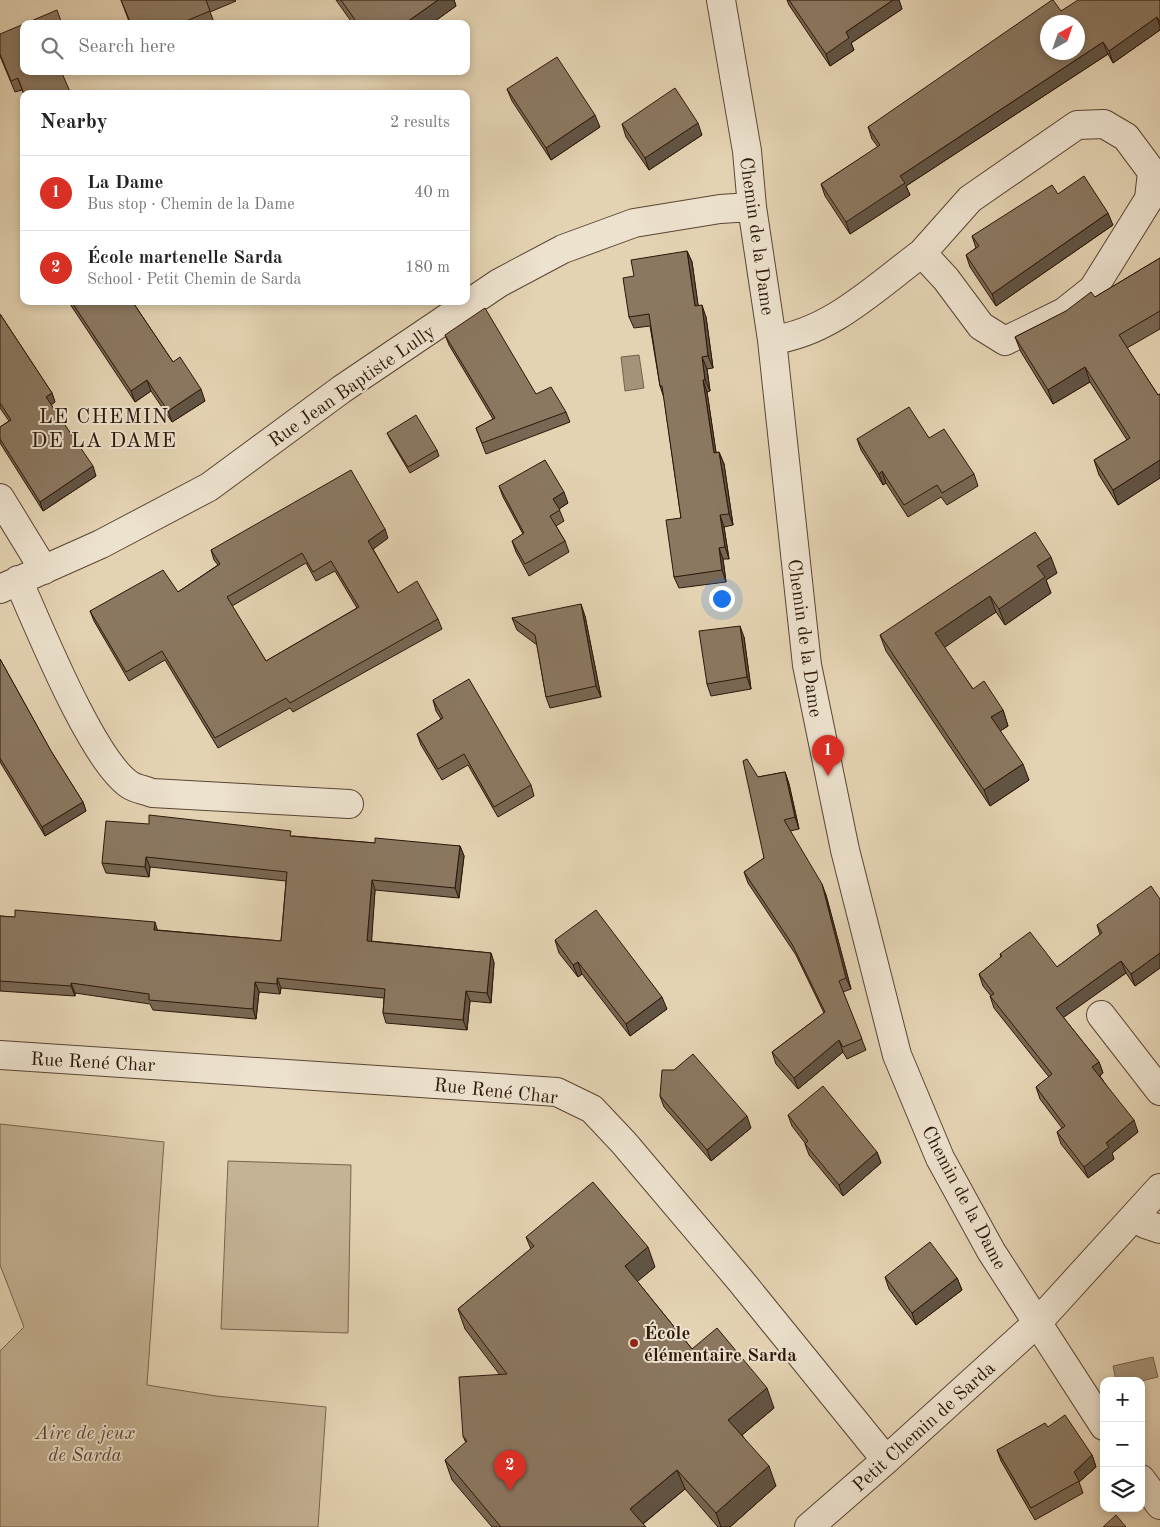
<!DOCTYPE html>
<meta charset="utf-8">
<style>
:root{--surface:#fff;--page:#f6f6f6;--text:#222;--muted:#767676;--line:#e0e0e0;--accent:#d93025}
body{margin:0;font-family:"Old Standard TT",serif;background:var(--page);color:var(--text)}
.controls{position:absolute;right:15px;bottom:15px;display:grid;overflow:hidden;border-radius:10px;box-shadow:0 2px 8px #0003}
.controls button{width:45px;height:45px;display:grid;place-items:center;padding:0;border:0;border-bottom:1px solid var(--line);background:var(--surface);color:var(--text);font:25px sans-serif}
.compass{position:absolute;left:1040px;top:15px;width:45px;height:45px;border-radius:50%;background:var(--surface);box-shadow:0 2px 8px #0003;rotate:40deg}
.you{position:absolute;left:721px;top:598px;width:18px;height:18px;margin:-12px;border:4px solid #fff;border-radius:50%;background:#1a73e8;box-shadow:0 0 0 8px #1a73e833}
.badge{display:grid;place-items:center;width:32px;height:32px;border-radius:50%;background:var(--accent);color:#fff;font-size:16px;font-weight:700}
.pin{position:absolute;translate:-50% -41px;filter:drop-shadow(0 1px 2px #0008)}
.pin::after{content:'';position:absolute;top:26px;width:18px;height:15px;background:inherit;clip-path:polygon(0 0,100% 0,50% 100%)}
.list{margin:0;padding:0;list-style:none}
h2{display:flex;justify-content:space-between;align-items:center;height:65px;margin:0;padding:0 20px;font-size:21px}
h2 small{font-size:16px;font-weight:400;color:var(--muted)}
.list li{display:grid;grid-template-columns:32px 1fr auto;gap:15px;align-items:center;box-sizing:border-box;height:75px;padding:0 20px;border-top:1px solid var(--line)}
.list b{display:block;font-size:19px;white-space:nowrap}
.list p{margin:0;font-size:16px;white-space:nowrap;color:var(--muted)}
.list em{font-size:16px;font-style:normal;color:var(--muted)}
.icon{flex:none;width:28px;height:28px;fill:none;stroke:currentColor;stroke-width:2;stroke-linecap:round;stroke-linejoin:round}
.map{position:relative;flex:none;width:1160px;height:1527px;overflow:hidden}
.search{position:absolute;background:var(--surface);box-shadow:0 2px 8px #0003;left:20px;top:20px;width:450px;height:55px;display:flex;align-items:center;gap:12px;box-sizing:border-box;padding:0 18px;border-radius:10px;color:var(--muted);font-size:19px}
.panel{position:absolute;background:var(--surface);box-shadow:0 2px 8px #0003;left:20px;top:90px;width:450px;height:215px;border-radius:10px}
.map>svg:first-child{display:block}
.green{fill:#c5b396;stroke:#78644f}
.water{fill:#a59379;stroke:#74614c}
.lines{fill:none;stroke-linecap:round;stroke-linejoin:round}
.minor-casing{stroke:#594533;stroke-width:30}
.minor{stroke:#ede2ce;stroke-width:28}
.wall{fill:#786753;stroke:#2b1608;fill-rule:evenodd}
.shaded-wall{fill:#615444;stroke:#2b1608}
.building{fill:#8b7861;stroke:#2b1608;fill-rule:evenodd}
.poi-dot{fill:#8f2418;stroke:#ede2ce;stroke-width:2}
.labels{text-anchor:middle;stroke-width:4;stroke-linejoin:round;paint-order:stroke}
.street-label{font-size:19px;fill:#2b1608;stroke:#ede2ce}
.poi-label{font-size:19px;font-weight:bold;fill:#2b1608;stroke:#ede2ce;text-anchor:start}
.park-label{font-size:19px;font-style:italic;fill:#594533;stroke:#ede2ce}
.quarter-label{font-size:21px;letter-spacing:1px;fill:#2b1608;stroke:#ede2ce}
</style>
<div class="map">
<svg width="1160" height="1527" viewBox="0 0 1160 1527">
<rect width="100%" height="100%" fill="#e4d3b3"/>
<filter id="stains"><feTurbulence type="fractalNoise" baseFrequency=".004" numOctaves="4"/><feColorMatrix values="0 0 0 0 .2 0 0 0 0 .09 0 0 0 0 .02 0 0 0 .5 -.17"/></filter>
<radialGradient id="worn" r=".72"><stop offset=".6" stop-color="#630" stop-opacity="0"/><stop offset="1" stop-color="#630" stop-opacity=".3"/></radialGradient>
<!-- green -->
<path class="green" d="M0 1124 164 1142 147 1385 216 1396 326 1407 318 1527H0V1351L24 1327 0 1265Z
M228 1161 351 1165 348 1333 221 1329Z"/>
<!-- water -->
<path class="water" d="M639 355 644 388 625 391 621 357Z
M1153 1357 1158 1377 1141 1381H1116L1113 1366Z"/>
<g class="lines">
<defs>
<path id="minor" d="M721 0 747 151 752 207 772 340 807 665 845 850 897 1055 940 1158 991 1251 1104 1426
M772 340C830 333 876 287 922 253L946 279 981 326 1005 341 1064 312 1093 289 1149 199 1152 172 1126 137 1104 124 1077 125 970 199 922 253
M0 498 44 570
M18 580C39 627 92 760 130 785 136 789 145 790 152 793L349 804
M0 589 101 544 209 487 342 389 499 283 563 249 634 223 720 209 752 207
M1101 1015 1160 1091
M0 1055 557 1092 592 1109 624 1143 740 1280 886 1460
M1138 1213 1145 1224 1160 1229
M1141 1479 1160 1505
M809 1527 886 1460 1037 1323 1160 1188"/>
</defs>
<!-- minor casing -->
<use href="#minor" class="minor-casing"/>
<!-- minor -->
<use href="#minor" class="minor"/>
</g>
<!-- wall -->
<path class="wall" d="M121 0H235L236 1 210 12 214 22 210 24H130Z
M336 0H454L456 6 431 24H353Z
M787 0H899L902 9 851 43 854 50 830 66 789 5Z
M1160 0V30L1113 63 1108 54 906 186 910 195 850 234 825 196 821 184 878 147 872 139 868 127 1061 11Z
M0 34 24 94 22 90 15 92 0 56Z
M507 89 600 127 551 160 512 101Z
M622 124 702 135 649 170 626 137Z
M1058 194 1113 225 996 306 970 267 966 255 976 248 972 236Z
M687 251 692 262 698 306 706 317 713 368 707 369 710 391 707 392 716 453 719 452 724 464 733 525 724 527 729 559H723L726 582 679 588 674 577 681 518 664 398 660 386 650 326 634 328 629 317 634 276Z
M1160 258V329L1127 348 1158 395 1160 394V478L1118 505 1099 475 1094 460 1127 440 1090 382 1053 404 1021 352 1015 337 1095 297Z
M68 301H132L173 362 205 401 172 422 151 391 135 402Z
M0 314 52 393 55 402 51 405 96 476 43 511 0 443V427L9 421 0 408Z
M445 335 536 394 566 412 570 422 486 454 476 428 493 419 449 345Z
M387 433 437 450 439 456 410 473 390 439Z
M929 438 974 474 978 486 947 505 941 497 908 517 886 483 883 485 861 450 857 439Z
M499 486 568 503 559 509 564 521 556 526 565 541 569 552 529 576 516 552 512 541 523 534 503 497Z
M388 538 373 549 398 593 438 619 442 629 293 712 290 708 218 748 165 660 129 681 94 621 90 611 178 592 218 565 214 560 211 550ZM306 563 316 581 335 571 357 608 266 661 232 606Z
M1057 573 1046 580 1051 593 1005 625 996 612 944 647 973 689 1003 710 1008 726 1000 731 1029 780 990 806 886 651 880 635Z
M585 616 601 697 550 708 546 697 537 645 517 630 512 618Z
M744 637 751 689 711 696 707 684Z
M0 659 51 751 83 802 86 811 45 836 0 762Z
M433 700 531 785 534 796 498 817 468 765 442 780 421 745 417 734 441 719 436 711Z
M785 772 789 784 799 829 790 831 826 895 851 989 843 992 866 1050 847 1059 843 1052 798 1089 776 1064 772 1052 824 1013 796 955 748 883 744 872 764 858 758 777Z
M293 836 375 843 460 846 464 856 459 898 375 890 371 941 491 953 494 963 491 1003 470 1001 467 1030 386 1023 383 1013 384 998 281 988 280 994 259 992 256 1019 153 1010 150 1004 75 993V996L0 991V916L281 941 286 881 150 867 149 877 106 873 102 863Z
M1160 899V968L1135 986 1126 973 1063 1017 1099 1062 1103 1073 1100 1076 1138 1132 1112 1153 1114 1159 1088 1178 1061 1144 1057 1132 1062 1128 1040 1099 1036 1087 1049 1077 994 1008 990 996H991L983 986 979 974 1001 957 1000 954 1057 967 1100 935 1097 925Z
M555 940 667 1009 630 1036 582 974 578 977 559 953Z
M674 1070 751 1128 711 1161 664 1107 660 1096Z
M788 1115 877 1152 881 1163 843 1196 809 1155 805 1144V1143L792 1126Z
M526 1237 655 1267 637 1281 692 1349 774 1408 742 1435 776 1486 730 1527H718L685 1489 643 1524 646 1527H492L452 1480 445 1460 466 1443 463 1436 500 1375 465 1329 458 1309 531 1249Z
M885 1277 957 1278 962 1290 916 1325 889 1289Z
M1048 1427 1092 1455 1096 1467 1079 1482 1083 1493 1035 1520 1001 1461 997 1450Z"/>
<!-- shaded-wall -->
<path class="shaded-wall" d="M438 0H454L456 6 431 24H404Z
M893 0H899L902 9 851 43 854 50 830 66 826 54 846 32Z
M1157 17 1160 27V30L1113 63 1109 51Z
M1103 42 1108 54 906 186 910 195 850 234 846 222 900 176Z
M595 115 600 127 551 160 546 148Z
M698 123 702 135 649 170 645 158Z
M1108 213 1113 225 996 306 992 294Z
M687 251 692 262 700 318 695 306Z
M702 305 706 317 713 368 708 356Z
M702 357 707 369 710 391 705 380Z
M1085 367 1090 382 1053 404 1048 390Z
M147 380 151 391 135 402 131 391Z
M703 380 707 392 718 465 714 453Z
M201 389 205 401 172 422 168 411Z
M52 393 55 402 49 406 46 397Z
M719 452 724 464 733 525 729 514Z
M1160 460V478L1118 505 1113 490Z
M93 466 96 476 43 511 40 502Z
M882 471 886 483 883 485 879 474Z
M564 492 568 503 557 510 553 499Z
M720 515 724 527 729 559 725 547Z
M385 529 388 538 372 550 368 541Z
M719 548 723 559 726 582 722 570Z
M1051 557 1057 573 1046 580 1051 593 1005 625 999 609 1037 566Z
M990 596 996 612 941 650 935 633Z
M581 604 585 616 601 697 596 686Z
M740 626 744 637 751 689 747 677Z
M1003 710 1008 726 997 733 991 717Z
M1023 764 1029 780 990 806 984 790Z
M785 772 789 784 799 829 795 817Z
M83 802 86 811 45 836 42 827Z
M460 846 464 856 459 898 455 888Z
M146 857 150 867 149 877 145 867Z
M372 880 375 890 371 951 367 941Z
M822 884 826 895 851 989 846 978Z
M155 922 158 932 154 930Z
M491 953 494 963 491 1003 487 993Z
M1160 953V968L1135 986 1131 974Z
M1121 961 1126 973 1060 1020 1056 1008Z
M578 962 582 974 578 977 573 965Z
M277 978 281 988 280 994 277 984Z
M255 982 259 992 256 1019 253 1009Z
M71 983 75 993V996L71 986Z
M466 991 470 1001 467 1030 463 1020Z
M662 997 667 1009 630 1036 626 1024Z
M839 1040 843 1052 798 1089 794 1078Z
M1099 1062 1103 1073 1097 1078 1092 1067Z
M747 1116 751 1128 711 1161 707 1150Z
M1134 1120 1138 1132 1112 1153 1114 1159 1088 1178 1084 1167 1106 1143Z
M877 1152 881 1163 843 1196 839 1185Z
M648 1247 655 1267 632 1286 625 1266Z
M957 1278 962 1290 916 1325 912 1313Z
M767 1388 774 1408 736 1440 728 1420Z
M1092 1455 1096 1467 1079 1482 1074 1472Z
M769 1466 776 1486 730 1527H721L716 1513Z
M677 1470 685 1489 639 1527 630 1509Z"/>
<!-- building -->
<path class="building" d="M121 0H206L210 11 179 24H131Z
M341 0H438L404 24H358Z
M789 0H893L846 32 849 38 826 54Z
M1052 0H1053L1061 11 1078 0H1160V22L1157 17 1109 51 1103 42 900 176 905 183 846 222 821 184 880 145 868 127ZM1048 22H1078V52H1048Z
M57 10 62 24H24Z
M24 24V71H61L71 94H24L18 78 11 81 0 54V34Z
M557 57 595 115 546 148 507 89Z
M675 88 698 123 645 158 622 124Z
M1084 176 1108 213 992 294 966 255 979 246 972 236 1052 185 1058 194Z
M687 251 695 306 702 305 708 356 702 357 705 380H703L714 453 719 452 729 514 720 515 725 547 719 548 722 570 674 577 666 520 681 518 662 386H660L649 314 629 317 623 278 634 276 631 260Z
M1160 258V311L1119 335 1158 395 1160 394V460L1113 490 1094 460 1130 438 1085 367 1048 390 1015 337 1066 311 1091 292 1095 297Z
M71 301H132L173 362 180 357 201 389 168 411 147 380 131 391Z
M485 308 536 394 551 387 566 412 482 443 476 428 495 418 445 335Z
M0 314 52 393 46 397 93 466 40 502 0 439V427L11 420 0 403Z
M909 407 929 438 944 429 974 474 942 493 937 485 904 505 882 471 879 474 857 439Z
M416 415 437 450 408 467 387 433Z
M545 460 564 492 553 499 560 510 550 516 565 541 525 564 512 541 524 533 499 486Z
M351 470 385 529 368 541 398 593 417 581 438 619 290 703 286 698 215 738 162 651 126 672 90 611 163 570 178 592 220 564 211 550ZM302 553 313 572 331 561 359 607 266 661 227 597Z
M1035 532 1051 557 1037 566 1045 577 999 609 990 596 935 633 973 689 984 681 1003 710 991 717 1023 764 984 790 880 635Z
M581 604 596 686 546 697 535 635 512 618Z
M740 626 747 677 707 684 699 631Z
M0 659 51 751 83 802 42 827 0 758Z
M469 679 531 785 494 807 464 754 438 769 417 734 443 718 433 700Z
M747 759 758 777 785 772 795 817 784 820 822 884 846 978 839 981 862 1039 843 1047 839 1040 794 1078 772 1052 825 1012 792 944 744 872 764 858 743 761Z
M149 815 291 831 290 836 375 843V838L460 846 455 888 372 880 367 941 491 953 487 993 466 991 463 1020 383 1013 385 989 277 978V984L255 982 253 1009 149 1000V994L71 983V986L0 981V916L15 917V910L155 922 154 930 281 941 287 872 146 857 145 867 102 863 106 821 149 824Z
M1151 886 1160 899V953L1131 974 1121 961 1056 1008 1099 1062 1092 1067 1134 1120 1106 1143 1109 1147 1084 1167 1057 1132 1065 1126 1036 1087 1052 1074 990 996 994 994 979 974 1002 956 1000 954 1030 932 1057 967 1102 933 1097 925Z
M596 910 662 997 626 1024 578 962 573 965 555 940Z
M693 1054 747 1116 707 1150 660 1096 662 1070H674Z
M823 1086 877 1152 839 1185 805 1144 808 1141 788 1115Z
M593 1182 648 1247 625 1266 692 1349 717 1328 767 1388 728 1420 769 1466 716 1513 677 1470 630 1509 646 1527H501L445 1460 467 1441 463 1436 459 1377 507 1374 458 1309 534 1246 526 1237Z
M930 1242 957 1278 912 1313 885 1277Z
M1065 1415 1092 1455 1074 1472 1079 1481 1031 1508 997 1450 1045 1423 1048 1427Z
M1116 1515 1126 1527H1103Z"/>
<!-- markers -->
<circle class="poi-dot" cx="634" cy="1343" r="5"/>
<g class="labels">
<!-- street labels -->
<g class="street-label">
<text transform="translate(758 236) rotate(82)" y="7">Chemin de la Dame</text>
<text transform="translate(351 385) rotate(-35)" y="7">Rue Jean Baptiste Lully</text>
<text transform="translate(806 638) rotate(82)" y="7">Chemin de la Dame</text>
<text transform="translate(93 1061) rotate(3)" y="7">Rue René Char</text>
<text transform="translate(496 1090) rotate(6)" y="7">Rue René Char</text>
<text transform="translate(965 1197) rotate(62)" y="7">Chemin de la Dame</text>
<text transform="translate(923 1426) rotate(-42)" y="7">Petit Chemin de Sarda</text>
</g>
<!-- poi labels -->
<g class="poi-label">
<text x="644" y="1339">École<tspan x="644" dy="22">élémentaire Sarda</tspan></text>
</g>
<!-- park labels -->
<g class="park-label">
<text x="85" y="1439">Aire de jeux<tspan x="85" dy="22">de Sarda</tspan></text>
</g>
<!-- quarter labels -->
<g class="quarter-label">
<text x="104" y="423">LE CHEMIN<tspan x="104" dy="24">DE LA DAME</tspan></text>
</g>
</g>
<rect width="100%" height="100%" filter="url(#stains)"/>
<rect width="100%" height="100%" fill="url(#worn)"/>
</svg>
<div class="controls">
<button>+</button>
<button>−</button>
<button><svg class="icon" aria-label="layers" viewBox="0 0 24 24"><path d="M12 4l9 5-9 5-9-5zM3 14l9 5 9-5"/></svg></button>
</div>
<svg class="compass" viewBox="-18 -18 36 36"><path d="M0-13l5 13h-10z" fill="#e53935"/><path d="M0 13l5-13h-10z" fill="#767676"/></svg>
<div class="you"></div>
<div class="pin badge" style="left:828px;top:776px">1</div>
<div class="pin badge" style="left:510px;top:1491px">2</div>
<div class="search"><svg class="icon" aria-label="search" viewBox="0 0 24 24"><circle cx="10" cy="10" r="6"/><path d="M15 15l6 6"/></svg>Search here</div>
<section class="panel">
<h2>Nearby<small>2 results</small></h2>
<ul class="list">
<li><span class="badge">1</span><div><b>La Dame</b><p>Bus stop · Chemin de la Dame</p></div><em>40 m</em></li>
<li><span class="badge">2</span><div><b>École martenelle Sarda</b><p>School · Petit Chemin de Sarda</p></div><em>180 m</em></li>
</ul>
</section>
</div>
